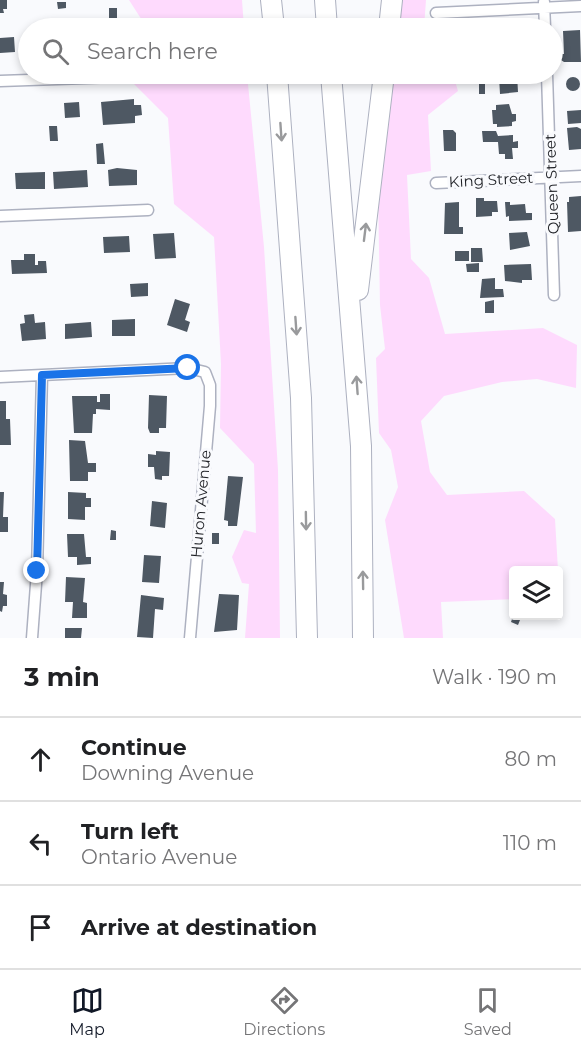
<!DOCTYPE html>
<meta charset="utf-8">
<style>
:root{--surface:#fff;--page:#f2f2f2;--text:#202124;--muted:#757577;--line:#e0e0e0;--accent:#111827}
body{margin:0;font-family:Montserrat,sans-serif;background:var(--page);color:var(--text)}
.controls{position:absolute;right:18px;bottom:18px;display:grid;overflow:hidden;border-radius:6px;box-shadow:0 3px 9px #0003}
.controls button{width:54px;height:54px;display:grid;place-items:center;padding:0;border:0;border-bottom:2px solid var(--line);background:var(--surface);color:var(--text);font:30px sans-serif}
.stop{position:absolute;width:18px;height:18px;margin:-14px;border:4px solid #1a73e8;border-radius:50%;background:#fff}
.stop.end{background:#1a73e8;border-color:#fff;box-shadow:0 2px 6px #0008}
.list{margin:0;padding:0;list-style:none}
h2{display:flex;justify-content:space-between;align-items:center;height:78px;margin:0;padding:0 24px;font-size:26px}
h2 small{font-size:20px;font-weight:400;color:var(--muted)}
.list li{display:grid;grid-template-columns:39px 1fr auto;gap:18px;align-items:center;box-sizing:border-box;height:84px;padding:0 24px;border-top:2px solid var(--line)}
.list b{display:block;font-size:22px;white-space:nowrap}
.list p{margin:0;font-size:20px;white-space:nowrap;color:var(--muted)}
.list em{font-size:20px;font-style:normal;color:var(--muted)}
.icon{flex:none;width:33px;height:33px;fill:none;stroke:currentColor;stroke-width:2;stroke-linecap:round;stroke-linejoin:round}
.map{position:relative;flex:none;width:581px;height:638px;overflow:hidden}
.search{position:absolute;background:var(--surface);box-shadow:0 3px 9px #0003;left:18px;right:18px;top:18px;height:66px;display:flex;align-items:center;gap:15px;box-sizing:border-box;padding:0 21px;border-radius:33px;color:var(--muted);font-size:22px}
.sheet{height:330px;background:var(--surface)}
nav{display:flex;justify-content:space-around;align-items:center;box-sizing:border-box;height:84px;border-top:2px solid var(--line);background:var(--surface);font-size:16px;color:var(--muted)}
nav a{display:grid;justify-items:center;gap:3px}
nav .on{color:var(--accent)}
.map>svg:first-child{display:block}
.green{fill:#fedafd}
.building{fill:#4e5863}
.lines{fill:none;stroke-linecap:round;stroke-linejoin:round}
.minor-casing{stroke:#adb1c0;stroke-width:13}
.motorway-casing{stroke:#adb1c0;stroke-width:22}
.minor{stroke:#fff;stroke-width:10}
.motorway{stroke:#fff;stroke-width:20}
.oneway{stroke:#999a9c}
.route{stroke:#1a73e8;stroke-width:8}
.labels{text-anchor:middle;stroke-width:6;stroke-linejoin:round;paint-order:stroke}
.street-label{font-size:15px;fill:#1d1f24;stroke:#f9fafd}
</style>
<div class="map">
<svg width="581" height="638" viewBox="0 0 581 638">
<rect width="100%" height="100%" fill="#f9fafd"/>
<!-- green -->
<path class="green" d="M129 0H242L244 28H147Z
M400 0H426L424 28H397Z
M124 74H247L264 247 278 470 280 638H245L249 584 242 583 232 557 244 530 256 533 254 464 220 428 221 364 214 237 174 204 168 118Z
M392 74H453L458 91 428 115 431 171 407 175 411 259 429 278 445 334 543 328 577 345 576 388 537 379 502 382 444 396 421 421 430 472 447 495 524 491 555 519 558 570H514L513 599 441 602 443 638H404L385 520 398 487 391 450 379 433 376 358 385 349 380 305 378 191Z"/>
<!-- building -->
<path class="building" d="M0 0H7V9H3L4 13H0Z
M57 2H66V8L58 9Z
M109 8H117V25H109Z
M580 30 581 62H564L561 60V54H564L563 31Z
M14 37 15 52 0 53V38Z
M504 74H517L518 92 500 94 499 77H504Z
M566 84a7 7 0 1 1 14 0a7 7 0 1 1-14 0Z
M479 84H485V94H479Z
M134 99V105H141L142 115 135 116V123L103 125 101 102Z
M79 102 80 117 65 118 64 103Z
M509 104 512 114H516V121L512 122V126L497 127V124H493L492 110H496V105Z
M581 110V123L568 124 567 111Z
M49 126H57L58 141H50Z
M577 127 581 129V149L569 150 567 128Z
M443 130H453L456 133V151H444Z
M482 131H496L498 136 513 135V142L518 141V148H512L513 159H505V154H499L498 142H483Z
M103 143 105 164H97L96 144Z
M117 168 137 170V185L109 186 108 170Z
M87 170 88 187 54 189 53 172Z
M45 172V189H16L15 173Z
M581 196V231L568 232 567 202H569V197Z
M476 198H484V201H497L498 212H492V216L476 217Z
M459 202V227H463V234H444L445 203Z
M505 202H510V205L525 204 526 213H532V220L509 221V216L506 217Z
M527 232 530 246 510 250 509 233Z
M174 233 176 258 155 259 153 234Z
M129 236 130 252 104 253 103 237Z
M471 248H482L483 262H471Z
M455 251H469V261H455Z
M24 254H35V265H38V261H46L47 273 12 274 11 260H24Z
M479 263V272H467L466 264Z
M531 264 532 280H522V283L505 281 504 265Z
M495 278V289H503L504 297 480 298 482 279Z
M148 283V296L131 297 130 284Z
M175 299 190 304 185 320 190 322 187 332 167 325Z
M494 300V313H485V302Z
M34 314 35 323 45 322 46 339 22 341 20 324 25 323 24 315Z
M135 319V336H112V320Z
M91 322 92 337 65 339V324Z
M100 394H110V410L96 409V414H93L92 433H74L72 396H97V402H100Z
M149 395 167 396 166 428H159V433H150L148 428Z
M0 401H6V419H10L11 445H0Z
M69 440 85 441 88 463H96V472H88V481H70Z
M156 451 170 452 169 476H162V480L155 479 154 467H148V454L156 455Z
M228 476 243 477 237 526H228V521L224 520Z
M0 492H4L3 517H8V532H0Z
M68 492 86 493V498H91V507H85V520L68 519Z
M152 501 167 503 165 528 150 526Z
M111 530 116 531V540H110Z
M212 533H219V544H212Z
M67 534H84L86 557H91V564L77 565V557H68Z
M144 555 161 556 159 583 142 582Z
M66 577 85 578 83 602 87 603V618H72L73 602H65Z
M0 582H4L3 594 7 595V606H3L2 612 0 611Z
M219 594 239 595 237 630 214 632Z
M141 595 164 598 163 610 155 609 153 638 137 637Z
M513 616 520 620 518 625 511 622Z
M65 628H82L81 638H65Z"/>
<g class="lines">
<defs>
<path id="minor" d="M544 2 545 28
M436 13 581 6
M547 74 554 295
M0 81 115 77
M436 183 581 176
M0 216 148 210
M0 377 188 368 205 372 210 385V406L190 638
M32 638 37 571 42 375"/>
<path id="motorway" d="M271 0 274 28
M325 0 327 28
M389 28 392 0
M277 74 301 398 307 638
M331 74 361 446 363 638
M358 290 384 74"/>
</defs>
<!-- minor casing -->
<use href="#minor" class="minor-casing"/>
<!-- motorway casing -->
<use href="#motorway" class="motorway-casing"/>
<!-- minor -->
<use href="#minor" class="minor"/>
<!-- motorway -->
<use href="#motorway" class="motorway"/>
</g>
<!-- one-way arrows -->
<defs><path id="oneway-shaft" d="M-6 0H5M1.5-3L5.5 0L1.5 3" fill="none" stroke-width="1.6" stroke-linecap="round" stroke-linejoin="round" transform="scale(1.5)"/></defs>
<g class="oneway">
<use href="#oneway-shaft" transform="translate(281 132) rotate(86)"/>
<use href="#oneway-shaft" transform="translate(365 232) rotate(-83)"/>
<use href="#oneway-shaft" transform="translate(296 326) rotate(86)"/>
<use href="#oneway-shaft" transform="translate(357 385) rotate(-94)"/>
<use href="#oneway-shaft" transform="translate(306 521) rotate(89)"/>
<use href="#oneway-shaft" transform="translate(363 580) rotate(-91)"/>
</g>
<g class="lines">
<!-- route -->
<path class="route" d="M37 571 42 375 188 368"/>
</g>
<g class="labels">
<!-- street labels -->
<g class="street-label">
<text transform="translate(491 180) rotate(-3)" y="5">King Street</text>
<text transform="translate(552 184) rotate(-92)" y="5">Queen Street</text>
<text transform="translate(201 504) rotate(-85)" y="5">Huron Avenue</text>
</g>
</g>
</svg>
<div class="controls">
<button><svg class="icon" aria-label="layers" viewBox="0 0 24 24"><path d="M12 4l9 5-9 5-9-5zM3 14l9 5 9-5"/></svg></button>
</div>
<div class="stop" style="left:188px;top:368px"></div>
<div class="stop end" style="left:37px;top:571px"></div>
<div class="search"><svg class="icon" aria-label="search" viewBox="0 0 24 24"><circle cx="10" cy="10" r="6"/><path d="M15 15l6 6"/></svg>Search here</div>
</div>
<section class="sheet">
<h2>3 min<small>Walk · 190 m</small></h2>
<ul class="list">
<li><svg class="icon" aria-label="ahead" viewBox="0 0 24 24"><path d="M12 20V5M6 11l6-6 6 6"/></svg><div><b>Continue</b><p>Downing Avenue</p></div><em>80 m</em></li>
<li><svg class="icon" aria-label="left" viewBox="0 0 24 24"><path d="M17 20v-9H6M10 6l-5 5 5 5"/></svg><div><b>Turn left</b><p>Ontario Avenue</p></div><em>110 m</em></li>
<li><svg class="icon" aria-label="arrive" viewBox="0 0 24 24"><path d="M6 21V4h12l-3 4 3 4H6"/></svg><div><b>Arrive at destination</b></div></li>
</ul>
</section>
<nav>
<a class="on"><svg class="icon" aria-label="map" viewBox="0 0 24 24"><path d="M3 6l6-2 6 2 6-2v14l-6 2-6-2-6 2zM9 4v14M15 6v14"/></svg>Map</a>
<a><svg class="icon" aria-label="directions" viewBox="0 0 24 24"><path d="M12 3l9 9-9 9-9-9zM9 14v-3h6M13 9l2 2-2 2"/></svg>Directions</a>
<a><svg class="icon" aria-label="saved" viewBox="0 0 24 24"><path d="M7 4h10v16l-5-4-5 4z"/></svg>Saved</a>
</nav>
